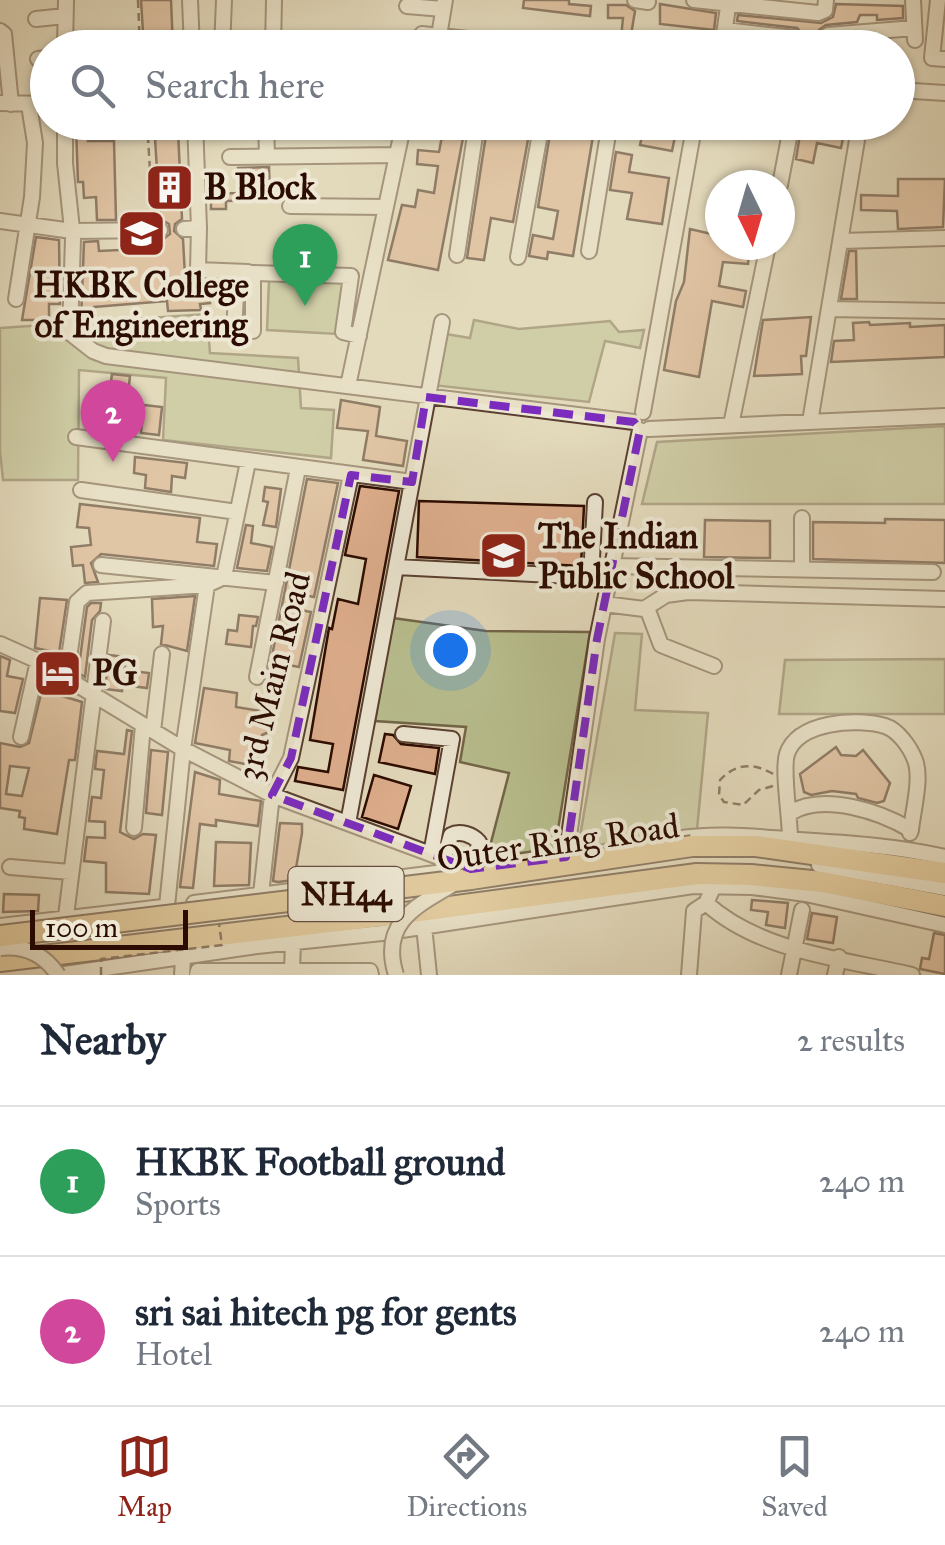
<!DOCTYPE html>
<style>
:root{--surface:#fff;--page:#f2f2f3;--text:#1f2937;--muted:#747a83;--line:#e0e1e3;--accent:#8f2418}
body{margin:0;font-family:"IM FELL Great Primer",serif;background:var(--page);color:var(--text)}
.compass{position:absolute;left:705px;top:170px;width:90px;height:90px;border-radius:50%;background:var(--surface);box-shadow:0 2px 8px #0004;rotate:175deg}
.scale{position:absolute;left:30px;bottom:25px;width:158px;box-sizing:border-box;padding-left:10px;border:5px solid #2c0c01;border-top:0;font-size:28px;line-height:35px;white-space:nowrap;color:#2c0c01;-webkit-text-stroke:8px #ede7d3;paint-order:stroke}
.you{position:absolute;left:450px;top:650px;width:35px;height:35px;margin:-25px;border:8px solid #fff;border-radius:50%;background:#1a73e8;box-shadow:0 0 0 15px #1a73e833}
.badge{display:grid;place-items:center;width:65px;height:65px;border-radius:50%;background:var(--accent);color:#fff;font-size:32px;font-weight:700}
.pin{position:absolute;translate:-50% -82px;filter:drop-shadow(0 2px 5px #0008)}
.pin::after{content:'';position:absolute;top:52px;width:35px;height:30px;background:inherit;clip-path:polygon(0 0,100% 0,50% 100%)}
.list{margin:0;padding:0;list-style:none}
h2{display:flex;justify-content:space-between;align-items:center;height:130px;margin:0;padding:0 40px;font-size:42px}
h2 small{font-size:32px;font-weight:400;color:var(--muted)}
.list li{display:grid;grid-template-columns:65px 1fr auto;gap:30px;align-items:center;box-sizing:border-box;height:150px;padding:0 40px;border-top:2px solid var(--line)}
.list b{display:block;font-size:38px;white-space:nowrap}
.list p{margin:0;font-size:32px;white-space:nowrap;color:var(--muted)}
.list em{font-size:32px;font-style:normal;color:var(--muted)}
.icon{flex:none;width:55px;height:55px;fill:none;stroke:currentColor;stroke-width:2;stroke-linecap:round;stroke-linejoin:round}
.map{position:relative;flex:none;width:945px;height:975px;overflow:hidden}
.search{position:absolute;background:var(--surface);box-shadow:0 2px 8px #0004;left:30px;right:30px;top:30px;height:110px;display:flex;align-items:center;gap:25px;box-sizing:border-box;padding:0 35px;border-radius:55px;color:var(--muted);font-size:38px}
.sheet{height:430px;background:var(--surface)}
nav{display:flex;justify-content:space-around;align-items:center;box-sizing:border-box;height:140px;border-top:2px solid var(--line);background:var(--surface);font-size:28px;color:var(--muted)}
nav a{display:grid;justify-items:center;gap:5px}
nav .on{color:var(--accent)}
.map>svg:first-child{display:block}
.green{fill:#b8be8e;stroke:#726548;stroke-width:2.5}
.building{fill:#ddad8c;stroke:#2c0c01;stroke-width:2.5;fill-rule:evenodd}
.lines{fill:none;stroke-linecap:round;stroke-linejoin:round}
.minor-casing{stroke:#5a4030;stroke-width:18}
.highway-casing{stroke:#2c0c01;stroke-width:24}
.path{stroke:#2c0c01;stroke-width:2.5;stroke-dasharray:8 5;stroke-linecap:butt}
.minor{stroke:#ede7d3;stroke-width:14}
.highway{stroke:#e2bd7e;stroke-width:20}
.minor-bridge-casing{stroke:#5a4030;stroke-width:18;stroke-linecap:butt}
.highway-bridge-casing{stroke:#2c0c01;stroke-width:24;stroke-linecap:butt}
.path-bridge{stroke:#2c0c01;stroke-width:2.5;stroke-dasharray:8 5;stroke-linecap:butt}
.minor-bridge{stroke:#ede7d3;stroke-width:14}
.highway-bridge{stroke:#e2bd7e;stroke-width:20}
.marked{fill:none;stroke:#7b2cbf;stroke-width:8;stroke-dasharray:20 12;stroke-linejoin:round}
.labels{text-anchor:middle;stroke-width:8;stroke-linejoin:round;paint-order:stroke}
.shield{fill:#ede7d3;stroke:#664e40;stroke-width:2.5}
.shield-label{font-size:32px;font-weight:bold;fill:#2c0c01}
.poi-label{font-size:35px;font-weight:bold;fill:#2c0c01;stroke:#ede7d3;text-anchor:start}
.street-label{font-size:35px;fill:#2c0c01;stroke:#ede7d3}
</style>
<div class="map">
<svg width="945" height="975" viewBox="0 0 945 975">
<rect width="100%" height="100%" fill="#e3dabc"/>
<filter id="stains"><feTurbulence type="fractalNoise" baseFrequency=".002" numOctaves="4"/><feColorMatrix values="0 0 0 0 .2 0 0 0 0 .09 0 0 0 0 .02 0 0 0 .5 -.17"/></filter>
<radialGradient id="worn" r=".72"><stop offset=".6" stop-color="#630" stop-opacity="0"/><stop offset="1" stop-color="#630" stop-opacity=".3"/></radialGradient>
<!-- green -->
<path class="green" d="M269 280 345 282 338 334 267 330Z
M207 314 210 353 298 358 301 408 334 410 331 458 163 440 166 378 79 370 78 480H3L0 451V328Z
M474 320 519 329 610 321 619 332 644 330 640 348 605 341 589 402 432 385 440 333 470 338Z
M945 426V504H642L657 442Z
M393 618 486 631 590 632 555 848 487 858 509 773 460 762 466 727 375 721Z
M615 633 642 634 635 710 708 713 697 830 578 848Z
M945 659V714H779L785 660Z"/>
<!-- building -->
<path class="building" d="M141 0H171L173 48H144Z
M524 0H569V4L591 6 590 16 523 8Z
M660 4 716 13 714 30 660 24Z
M836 4 903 6V18L877 20V15H860L857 22 826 25 819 30 818 38 813 37 812 48H799L806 38 797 28 737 21 738 15 821 23 833 17Z
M608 5H626L635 11 631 35 639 36 637 48H620L623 18H608Z
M154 122H184L185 131 178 130 182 219 175 224 174 231 183 239 185 276 209 281 210 303 200 304 201 310 168 311 167 301 94 307V320H81L84 242 98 241 99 251 162 248V240L170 234 169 224 160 219Z
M422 122H466L438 270 388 260 402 205 415 207 418 190 434 193 438 166 417 164 418 150 439 152 443 131 422 127Z
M488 122 531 123 513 222 491 218 484 260 467 258Z
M552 122 594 130 573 256 548 252 547 259 529 256 533 235 553 239 558 211 538 207Z
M620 122H678L672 151 640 145 642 136 619 132Z
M802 122H828L826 130 844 133 841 148 817 143 813 163 796 159Z
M76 127H88V141H114L116 220H97L96 197 84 198 83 182H78Z
M616 152 632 155 629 172 669 178 662 224 627 219 632 193 610 190Z
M269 167 270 200 226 201V209H211V194L238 193V168Z
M898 179H945L943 227 898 229 897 211 861 210V195L898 196Z
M690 229 720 236V245L750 246 748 264 723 262 719 286 746 291 743 307 712 301 699 377 664 370 676 301 684 282Z
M36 237 59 240 60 304H49V320H22Z
M849 251H856L857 299H841Z
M811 317 806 356H801L802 374 754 376 763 320Z
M869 322 870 325 910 323V327L945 325V357L831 362 834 341 854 340 853 323Z
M112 374 130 376 127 404H121L118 430 86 427 88 402 108 404Z
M341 400 380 407 376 436 407 441 403 466 363 460 368 431 337 428Z
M144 405 162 407 159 435 141 433Z
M135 457 187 463 185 478 172 476 171 492 145 488 146 475 134 473Z
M307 479 338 483 314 597 299 594 295 609 311 612 299 667 284 664 281 679 268 676Z
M360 486 399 491 343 790 295 781 298 767 328 772 333 744 310 740 329 628 332 629 338 599 358 604 366 559 345 555Z
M265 487 281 489 276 527 263 525 268 502 263 501Z
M419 501 584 506 581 566 417 557Z
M80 504 200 518 197 542 217 544 214 566 101 554 91 563 98 582 85 583 83 565 73 566 71 547 91 545 89 528 77 527Z
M885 519 945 520V563L813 559V522L885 523Z
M705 520 770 521V558L704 557Z
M246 525 253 526 251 543 272 547 267 571 237 568Z
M195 596 187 651 161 644 163 626 153 627 152 599Z
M40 598 67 600 59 653 35 648Z
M91 603H101L100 611 92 620 85 677 78 673 87 607Z
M239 615 258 617 256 626H253L251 647 226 644 228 630 237 631Z
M109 655 126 657 124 670 149 673 147 688 123 685 122 691 105 689Z
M0 656 10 660 7 676 23 679 15 713 0 711Z
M204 688 237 693 236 707 273 713 269 732 262 735 256 766 229 761 230 750 195 743Z
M42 690 82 702 75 760H69L57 834 24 829 25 818 19 817 20 811 0 808V743L20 747 29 743ZM10 766 29 768 22 796 6 794Z
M127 730 132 731 120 832 134 839 143 834 156 835 149 894 106 892V863L84 861 87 837 105 838V822L89 821 92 797 101 798 104 770 95 769 97 751 124 754Z
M385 734 393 735 401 744 439 748 435 774 379 762Z
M836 747 841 755 856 756 863 750 890 783 884 801 877 803 858 798 856 794 832 791 811 795 804 792 800 774Z
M151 750 168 752 162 815 146 813Z
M195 772 220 780 219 794 261 801 258 826 216 820V826L200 824 193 888 180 887Z
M374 775 411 786 398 829 362 817Z
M280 823 302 824V833L294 880 278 882 273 881Z
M216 842 251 843 249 885 214 886Z
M4 894 39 895 38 911 3 912Z
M752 900 788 903 785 928 766 925 768 912 751 910Z
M812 913 837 917 833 943 807 939Z
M934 933 945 935V974L920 969 922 958 929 959Z"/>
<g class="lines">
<defs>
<path id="minor" d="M190 0 192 48
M635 0 648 2
M694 0 818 13 825 10 826 0
M913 0 915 40
M938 0 932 58 945 59
M407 6 443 9
M36 19 65 16
M725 30 795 38
M0 31 4 34 11 104
M828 35 914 28
M439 36 445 0
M395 45 414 48
M65 48 66 0
M222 48 224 0
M273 48 274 0
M420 48 422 34 551 48
M722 48 729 0
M38 59 48 58
M898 90 945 93
M0 103 48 104
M65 122V163L73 239 70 333 93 351 106 356 634 422
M195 122 199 228
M266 122 267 157
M230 157 397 155
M780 185 792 122
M290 206 386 207
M0 221 72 231 160 230
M184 229 199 228 198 270 248 272
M841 241 945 238
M589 251 610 122
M457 255 477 122
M518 257 542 122
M253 279V331L234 330 237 279H253V273L351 276 343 332 359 336
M16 299 32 197 35 143 29 105
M829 309 945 311
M348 386 404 122
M643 412 695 122
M810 422 860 122
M731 425 768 245
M649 429 945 416
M76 437 412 482
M81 490 237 512
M101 565 276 583
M611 566 933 572
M396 567 591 577 595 502
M802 569V518
M224 577 248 462
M604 604 644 609 666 595 688 592 945 599
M647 608 661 645 714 666
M0 644 38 661 183 749 272 795 471 869
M257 677 298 468
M66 679 77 602 87 593 207 585 224 577
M153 731 162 654
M403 734 452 739 431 854
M21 737 38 661
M790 813C823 792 881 812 911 830L910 833
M348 823 442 322
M134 828 143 725
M675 839C716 832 757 837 799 840 848 843 896 846 945 857
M790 839C790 817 782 770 787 754 798 721 857 718 885 726 898 730 910 747 915 760 922 778 913 810 911 830
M566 857 597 639 640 430
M444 859 451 835C460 830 473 835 479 842L475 868
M819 865 945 888
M10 867 70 872
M716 882 706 903C760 952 844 959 912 975
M261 894 272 795 291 758 351 475
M194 903 436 873
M167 906 183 749 207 585
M66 916 103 621
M0 926 163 907
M424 926 429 975
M292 971H370L371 975
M58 975 257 946 382 933 693 886 752 887 806 894 945 925
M182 975 183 959
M197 975 198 971H292L293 942
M689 975 694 911 706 903
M789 975 802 910
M835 975 839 957"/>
<path id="highway" d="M692 846H756L945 873
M0 961 397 914 697 874 751 875 822 882 945 906"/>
</defs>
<!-- minor casing -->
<use href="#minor" class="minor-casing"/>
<!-- highway casing -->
<use href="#highway" class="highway-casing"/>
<!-- path -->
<path class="path" d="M138 0 140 48
M147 122 153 218
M773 786 759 790 743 805 724 802 719 795 720 780C737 762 755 763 775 775"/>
<!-- minor -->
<use href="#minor" class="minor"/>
<!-- highway -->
<use href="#highway" class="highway"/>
<defs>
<path id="minor-bridge" d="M0 948C25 945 44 954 58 975
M396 975C380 924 414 907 452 885"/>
<path id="highway-bridge" d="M0 936 471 879 692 846"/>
</defs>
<!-- minor-bridge casing -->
<use href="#minor-bridge" class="minor-bridge-casing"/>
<!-- highway-bridge casing -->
<use href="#highway-bridge" class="highway-bridge-casing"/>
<!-- path-bridge -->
<path class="path-bridge" d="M101 975V959L222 945 219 924"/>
<!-- minor-bridge -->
<use href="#minor-bridge" class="minor-bridge"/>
<!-- highway-bridge -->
<use href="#highway-bridge" class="highway-bridge"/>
</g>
<!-- marked area -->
<path d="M0 0H945V975H0ZM426 397 634 422 640 430 597 639 566 857 471 869 272 795 291 758 351 475 412 482Z" fill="#e3dabc" fill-opacity=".55" fill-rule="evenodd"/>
<path class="marked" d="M426 397 634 422 640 430 597 639 566 857 471 869 272 795 291 758 351 475 412 482Z"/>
<!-- icons -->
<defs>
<symbol id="building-square" viewBox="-11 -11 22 22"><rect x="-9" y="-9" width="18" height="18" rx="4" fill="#8f2418" stroke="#ede7d3"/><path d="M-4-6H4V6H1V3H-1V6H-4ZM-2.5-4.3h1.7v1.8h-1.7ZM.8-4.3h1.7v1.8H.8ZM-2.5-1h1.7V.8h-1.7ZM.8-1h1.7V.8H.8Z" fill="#fff"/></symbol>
<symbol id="university-square" viewBox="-11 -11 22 22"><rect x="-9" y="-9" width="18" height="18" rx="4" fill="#8f2418" stroke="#ede7d3"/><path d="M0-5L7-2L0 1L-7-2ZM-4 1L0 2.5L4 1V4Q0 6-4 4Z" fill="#fff"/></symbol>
<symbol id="school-square" viewBox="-11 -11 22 22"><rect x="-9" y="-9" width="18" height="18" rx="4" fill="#8f2418" stroke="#ede7d3"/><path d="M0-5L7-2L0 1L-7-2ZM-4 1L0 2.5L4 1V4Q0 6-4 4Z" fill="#fff"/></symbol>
<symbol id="hotel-square" viewBox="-11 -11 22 22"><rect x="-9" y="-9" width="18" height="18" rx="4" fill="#8f2418" stroke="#ede7d3"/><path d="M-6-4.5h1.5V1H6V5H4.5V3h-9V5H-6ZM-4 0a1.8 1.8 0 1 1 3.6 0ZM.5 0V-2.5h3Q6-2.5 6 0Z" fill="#fff"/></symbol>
</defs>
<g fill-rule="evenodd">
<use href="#building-square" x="142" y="160" width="55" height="55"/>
<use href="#university-square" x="114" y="206" width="55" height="55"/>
<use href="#school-square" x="476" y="528" width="55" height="55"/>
<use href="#hotel-square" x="30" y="646" width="55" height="55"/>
</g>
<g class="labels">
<!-- shield labels -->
<rect class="shield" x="288.5" y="867" width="115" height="54" rx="8"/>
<g class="shield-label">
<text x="346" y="905">NH44</text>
</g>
<!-- poi labels -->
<g class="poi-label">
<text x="204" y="199">B Block</text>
<text x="141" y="297" text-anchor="middle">HKBK College<tspan x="141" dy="40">of Engineering</tspan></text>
<text x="538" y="548">The Indian<tspan x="538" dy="40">Public School</tspan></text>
<text x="92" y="685">PG</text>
</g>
<!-- street labels -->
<g class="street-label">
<text transform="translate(273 676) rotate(-76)" y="12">3rd Main Road</text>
<text transform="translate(558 842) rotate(-8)" y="12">Outer Ring Road</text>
</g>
</g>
<rect width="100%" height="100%" filter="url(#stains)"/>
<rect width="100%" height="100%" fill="url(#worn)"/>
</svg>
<svg class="compass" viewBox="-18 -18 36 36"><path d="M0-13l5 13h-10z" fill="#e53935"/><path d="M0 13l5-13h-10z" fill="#747a83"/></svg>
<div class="scale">100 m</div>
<div class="you"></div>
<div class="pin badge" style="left:305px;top:306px;background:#2e9e5b">1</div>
<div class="pin badge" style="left:113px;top:462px;background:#d1479c">2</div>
<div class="search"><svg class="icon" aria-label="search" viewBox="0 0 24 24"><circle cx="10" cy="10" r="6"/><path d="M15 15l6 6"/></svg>Search here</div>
</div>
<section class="sheet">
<h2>Nearby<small>2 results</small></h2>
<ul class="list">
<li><span class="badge" style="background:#2e9e5b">1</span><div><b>HKBK Football ground</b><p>Sports</p></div><em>240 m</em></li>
<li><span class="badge" style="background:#d1479c">2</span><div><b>sri sai hitech pg for gents</b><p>Hotel</p></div><em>240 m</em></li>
</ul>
</section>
<nav>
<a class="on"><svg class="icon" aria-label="map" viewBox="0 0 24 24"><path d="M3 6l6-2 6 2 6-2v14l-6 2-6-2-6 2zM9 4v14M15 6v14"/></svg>Map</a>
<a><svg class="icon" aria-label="directions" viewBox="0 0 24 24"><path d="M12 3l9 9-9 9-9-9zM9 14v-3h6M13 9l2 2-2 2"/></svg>Directions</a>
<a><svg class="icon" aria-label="saved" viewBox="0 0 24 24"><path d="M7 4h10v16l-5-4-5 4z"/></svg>Saved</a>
</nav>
